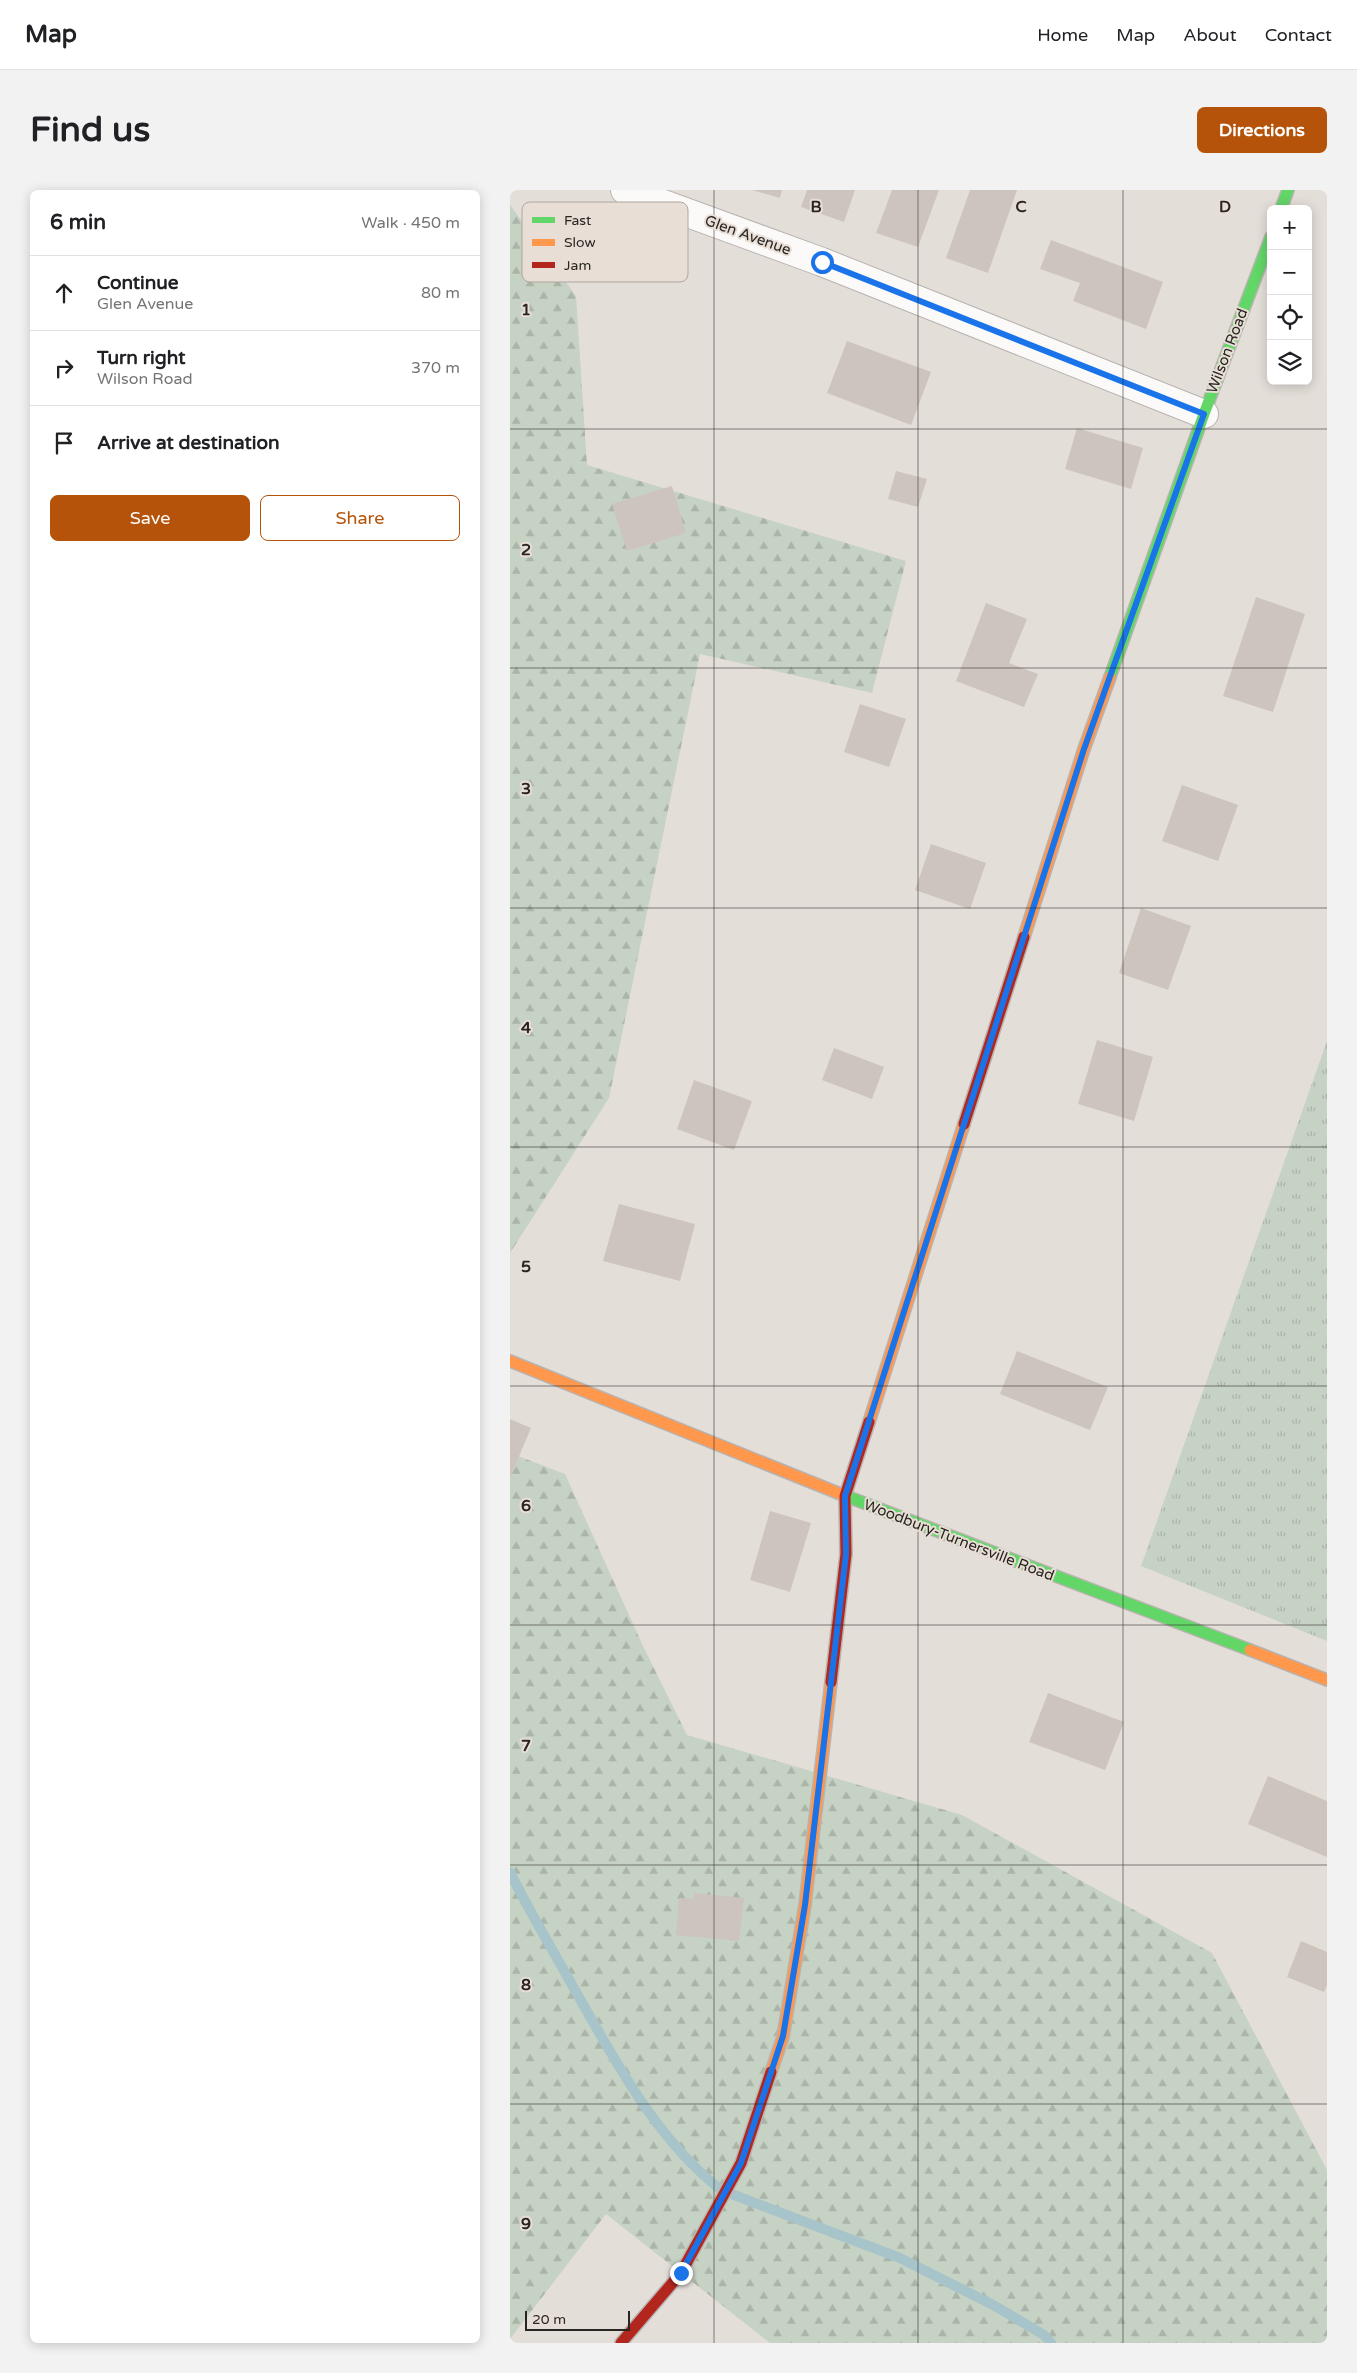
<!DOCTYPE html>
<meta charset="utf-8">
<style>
:root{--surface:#fff;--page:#f2f2f2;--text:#202124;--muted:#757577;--line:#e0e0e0;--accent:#b45309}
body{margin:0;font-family:"Varela Round",sans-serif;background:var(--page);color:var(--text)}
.controls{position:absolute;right:15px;top:15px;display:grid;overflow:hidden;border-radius:8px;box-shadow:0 2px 12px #0003}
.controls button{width:45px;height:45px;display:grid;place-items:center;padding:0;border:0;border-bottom:1px solid var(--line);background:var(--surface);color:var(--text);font:25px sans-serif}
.scale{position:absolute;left:15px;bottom:12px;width:105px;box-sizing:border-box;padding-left:5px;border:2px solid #282522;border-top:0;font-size:14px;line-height:18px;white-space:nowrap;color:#282522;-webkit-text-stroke:4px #e8ded5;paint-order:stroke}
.stop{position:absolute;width:15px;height:15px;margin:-11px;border:4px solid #1a73e8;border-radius:50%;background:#fff}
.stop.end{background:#1a73e8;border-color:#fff;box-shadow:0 1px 5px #0008}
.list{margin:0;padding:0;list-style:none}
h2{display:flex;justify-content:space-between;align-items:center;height:65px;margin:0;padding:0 20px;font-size:21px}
h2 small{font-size:16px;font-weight:400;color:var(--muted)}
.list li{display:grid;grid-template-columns:32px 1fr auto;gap:15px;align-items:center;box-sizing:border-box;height:75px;padding:0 20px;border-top:1px solid var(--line)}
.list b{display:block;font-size:19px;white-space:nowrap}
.list p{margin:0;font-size:16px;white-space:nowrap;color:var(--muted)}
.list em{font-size:16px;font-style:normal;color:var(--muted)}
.actions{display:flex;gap:10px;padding:15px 20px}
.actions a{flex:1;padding:11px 0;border:1px solid var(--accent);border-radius:8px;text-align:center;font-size:18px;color:var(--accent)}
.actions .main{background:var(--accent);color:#fff}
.icon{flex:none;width:28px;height:28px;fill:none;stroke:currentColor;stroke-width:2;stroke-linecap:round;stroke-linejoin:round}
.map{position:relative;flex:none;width:817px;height:2153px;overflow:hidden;border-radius:8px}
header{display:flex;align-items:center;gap:30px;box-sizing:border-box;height:70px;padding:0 25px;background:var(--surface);border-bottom:1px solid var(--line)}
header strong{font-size:24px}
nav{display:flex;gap:28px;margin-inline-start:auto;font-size:18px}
.intro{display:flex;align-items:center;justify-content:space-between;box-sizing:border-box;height:120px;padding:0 30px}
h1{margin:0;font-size:35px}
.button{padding:12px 22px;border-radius:8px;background:var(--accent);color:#fff;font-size:18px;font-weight:700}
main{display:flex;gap:30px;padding:0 30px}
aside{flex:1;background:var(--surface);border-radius:8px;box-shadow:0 2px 12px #0003}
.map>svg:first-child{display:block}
.grass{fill:url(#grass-tufts)}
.forest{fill:url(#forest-firs)}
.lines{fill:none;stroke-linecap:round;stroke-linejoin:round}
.stream{stroke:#a6c4ca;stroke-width:10}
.building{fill:#cdc4be}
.street-casing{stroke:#b9b4b1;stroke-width:30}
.fast-casing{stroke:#b9b4b1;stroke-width:14}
.slow-casing{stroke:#b9b4b1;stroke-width:14}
.jam-casing{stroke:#b9b4b1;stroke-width:14}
.street{stroke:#fbfaf9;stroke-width:28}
.fast{stroke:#63d668;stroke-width:11}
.slow{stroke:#ff974d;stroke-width:11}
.jam{stroke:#b3261e;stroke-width:11}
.route{stroke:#1a73e8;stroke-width:6}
.grid{fill:none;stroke:#282522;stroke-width:1;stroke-opacity:0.55}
.labels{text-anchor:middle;stroke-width:4;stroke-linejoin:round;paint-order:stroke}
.street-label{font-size:15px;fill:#282522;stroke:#e8ded5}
.key{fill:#e8ded5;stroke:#aea69f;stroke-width:1}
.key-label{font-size:14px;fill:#282522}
.grid-label{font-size:16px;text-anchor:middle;font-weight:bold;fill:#282522;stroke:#e8ded5;stroke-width:4;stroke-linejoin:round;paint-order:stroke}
</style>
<header>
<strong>Map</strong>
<nav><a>Home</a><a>Map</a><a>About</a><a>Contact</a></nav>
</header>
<div class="intro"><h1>Find us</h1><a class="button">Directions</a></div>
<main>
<aside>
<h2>6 min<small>Walk · 450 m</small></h2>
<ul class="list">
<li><svg class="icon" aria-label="ahead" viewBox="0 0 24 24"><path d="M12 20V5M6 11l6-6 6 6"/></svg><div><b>Continue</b><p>Glen Avenue</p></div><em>80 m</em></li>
<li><svg class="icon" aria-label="right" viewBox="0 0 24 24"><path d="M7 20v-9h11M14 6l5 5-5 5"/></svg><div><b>Turn right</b><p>Wilson Road</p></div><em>370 m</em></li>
<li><svg class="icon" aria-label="arrive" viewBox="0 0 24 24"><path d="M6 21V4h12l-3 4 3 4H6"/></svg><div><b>Arrive at destination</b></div></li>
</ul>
<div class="actions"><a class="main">Save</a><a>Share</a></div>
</aside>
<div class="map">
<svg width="817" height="2153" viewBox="0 0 817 2153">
<defs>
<pattern id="grass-tufts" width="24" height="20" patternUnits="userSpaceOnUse" patternTransform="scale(1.25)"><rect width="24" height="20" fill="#c6d2c4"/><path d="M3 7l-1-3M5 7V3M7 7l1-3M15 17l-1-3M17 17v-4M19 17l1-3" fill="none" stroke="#aab4a8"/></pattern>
<pattern id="forest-firs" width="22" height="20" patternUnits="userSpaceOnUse" patternTransform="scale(1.25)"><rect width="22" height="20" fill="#c6d2c4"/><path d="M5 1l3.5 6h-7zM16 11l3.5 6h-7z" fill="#aab4a8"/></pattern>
</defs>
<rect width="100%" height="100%" fill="#e4ded9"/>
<!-- grass -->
<path class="grass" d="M817 851V1451L631 1376Z"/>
<!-- forest -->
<path class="forest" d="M0 15 66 106 77 275 396 371 362 503 190 464 99 908 0 1063Z
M0 1263 55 1284 133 1456 177 1545 452 1625 702 1763 817 1980V2153H260L96 2024 0 2149Z"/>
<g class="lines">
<!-- stream -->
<path class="stream" d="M0 1682C20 1723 44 1762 66 1802 106 1872 146 1949 211 2000L390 2068 485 2116 534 2145 541 2153"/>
</g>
<!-- building -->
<path class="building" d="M242 0H272L270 8Z
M297 0H345L334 32 291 17Z
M382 0H429L408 57 366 43Z
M460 0H507L478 83 436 68Z
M541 50 653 92 636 139 563 111 570 93 530 79Z
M337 151 421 182 401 235 317 203Z
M567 238 633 258 621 299 555 279Z
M386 281 417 289 408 317 378 309Z
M162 296 176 343 117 361 102 314Z
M746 407 795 424 763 522 713 506Z
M476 413 517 429 499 473 528 484 514 517 446 491Z
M350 514 396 529 379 577 334 562Z
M672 595 728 615 708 671 652 651Z
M421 654 476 673 460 719 405 700Z
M631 718 681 736 658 800 609 783Z
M587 850 643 867 624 931 568 914Z
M324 858 374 877 362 909 312 890Z
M184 890 242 911 224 960 167 939Z
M109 1014 185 1034 170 1091 93 1071Z
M507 1161 598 1197 580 1240 490 1204Z
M0 1229 21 1238 0 1288Z
M260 1321 301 1333 280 1402 240 1390Z
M538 1503 614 1532 595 1580 519 1552Z
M758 1586 817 1611V1667L738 1634Z
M184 1703 234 1708 229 1751 166 1745 169 1708 183 1709Z
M791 1751 817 1762V1795L814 1802 777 1787Z"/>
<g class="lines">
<defs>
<path id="street" d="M115 0 312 72 694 224"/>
<path id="fast" d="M771 19 778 0
M600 487 694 224 761 47
M333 1305 740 1460"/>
<path id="slow" d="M514 747 574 559 600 487
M0 1171 333 1305
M359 1232 454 934
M740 1460 817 1490
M261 1882 273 1847 295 1715 321 1492"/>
<path id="jam" d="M454 934 514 747
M321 1492 336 1364 335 1306 359 1232
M111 2153 171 2083 231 1973 261 1882"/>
</defs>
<!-- street casing -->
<use href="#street" class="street-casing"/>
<!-- fast casing -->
<use href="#fast" class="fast-casing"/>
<!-- slow casing -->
<use href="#slow" class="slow-casing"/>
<!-- jam casing -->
<use href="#jam" class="jam-casing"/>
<!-- street -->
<use href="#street" class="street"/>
<!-- fast -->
<use href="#fast" class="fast"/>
<!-- slow -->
<use href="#slow" class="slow"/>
<!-- jam -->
<use href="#jam" class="jam"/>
</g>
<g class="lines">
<!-- route -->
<path class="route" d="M171 2083 231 1973 273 1846 295 1715 336 1364 335 1306 574 559 694 224 312 72"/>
</g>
<!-- grid -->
<path class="grid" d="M204 0V2153M408 0V2153M613 0V2153M0 239H817M0 478H817M0 718H817M0 957H817M0 1196H817M0 1435H817M0 1675H817M0 1914H817"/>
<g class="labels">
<!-- street labels -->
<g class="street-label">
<text transform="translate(238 45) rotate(20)" y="5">Glen Avenue</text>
<text transform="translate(717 161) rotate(-69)" y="5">Wilson Road</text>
<text transform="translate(449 1350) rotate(21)" y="5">Woodbury-Turnersville Road</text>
</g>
</g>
<!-- legend -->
<rect x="12" y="12" width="166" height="80" rx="8" class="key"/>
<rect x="22" y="27" width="23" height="6" fill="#63d668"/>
<rect x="22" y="49" width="23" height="7" fill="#ff974d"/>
<rect x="22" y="72" width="23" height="6" fill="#b3261e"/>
<g class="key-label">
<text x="54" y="35">Fast</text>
<text x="54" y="57">Slow</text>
<text x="54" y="80">Jam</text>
</g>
<g class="grid-label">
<text x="306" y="22">B</text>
<text x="511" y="22">C</text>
<text x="715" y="22">D</text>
<text x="16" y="125">1</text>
<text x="16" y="365">2</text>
<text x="16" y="604">3</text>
<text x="16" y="843">4</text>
<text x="16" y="1082">5</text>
<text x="16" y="1321">6</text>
<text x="16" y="1561">7</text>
<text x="16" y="1800">8</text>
<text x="16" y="2039">9</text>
</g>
</svg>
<div class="controls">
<button>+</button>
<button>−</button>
<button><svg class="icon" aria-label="locate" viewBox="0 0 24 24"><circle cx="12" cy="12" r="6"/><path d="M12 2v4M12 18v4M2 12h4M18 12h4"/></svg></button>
<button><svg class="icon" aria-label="layers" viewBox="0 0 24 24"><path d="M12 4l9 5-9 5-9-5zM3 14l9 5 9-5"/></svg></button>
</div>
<div class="scale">20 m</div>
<div class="stop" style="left:312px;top:72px"></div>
<div class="stop end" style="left:171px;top:2083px"></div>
</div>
</main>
